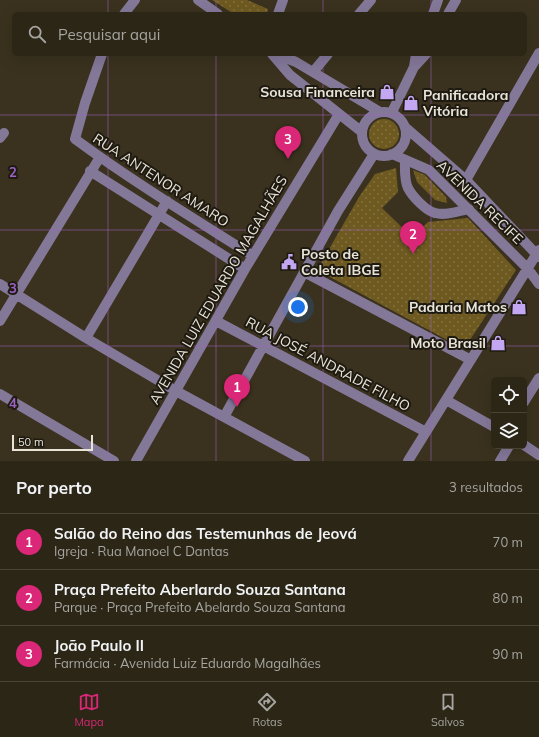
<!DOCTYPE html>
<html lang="pt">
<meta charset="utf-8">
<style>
:root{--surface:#2c2616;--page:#383223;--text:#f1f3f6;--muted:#a6a5a1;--line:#484335;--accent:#db2777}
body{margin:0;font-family:Mulish,sans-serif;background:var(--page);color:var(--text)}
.controls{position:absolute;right:12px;bottom:12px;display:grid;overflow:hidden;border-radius:6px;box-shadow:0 4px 16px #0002}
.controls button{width:36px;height:36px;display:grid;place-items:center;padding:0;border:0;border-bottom:1px solid var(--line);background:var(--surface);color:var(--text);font:20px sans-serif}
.scale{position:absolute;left:12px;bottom:10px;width:81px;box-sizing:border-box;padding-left:4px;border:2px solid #e9e4d8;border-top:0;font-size:11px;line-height:14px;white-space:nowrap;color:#e9e4d8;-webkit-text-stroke:3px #1e1a11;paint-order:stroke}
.you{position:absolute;left:298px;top:307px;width:14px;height:14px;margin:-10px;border:3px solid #fff;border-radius:50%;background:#1a73e8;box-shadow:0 0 0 6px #1a73e833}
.badge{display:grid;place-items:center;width:26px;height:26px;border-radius:50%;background:var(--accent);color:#fff;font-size:13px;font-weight:700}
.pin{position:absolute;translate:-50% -33px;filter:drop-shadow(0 1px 2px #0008)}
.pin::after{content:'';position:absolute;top:21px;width:14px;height:12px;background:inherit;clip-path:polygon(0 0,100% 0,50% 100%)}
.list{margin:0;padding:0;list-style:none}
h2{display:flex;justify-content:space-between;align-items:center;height:52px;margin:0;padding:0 16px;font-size:17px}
h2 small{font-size:13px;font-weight:400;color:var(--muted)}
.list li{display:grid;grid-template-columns:26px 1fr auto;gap:12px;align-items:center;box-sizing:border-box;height:56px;padding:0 16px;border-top:1px solid var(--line)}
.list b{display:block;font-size:15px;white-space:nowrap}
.list p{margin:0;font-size:13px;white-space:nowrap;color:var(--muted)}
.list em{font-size:13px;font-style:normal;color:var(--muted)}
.icon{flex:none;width:22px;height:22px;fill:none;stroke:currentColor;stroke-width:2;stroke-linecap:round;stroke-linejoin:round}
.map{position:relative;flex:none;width:539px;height:461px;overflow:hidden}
.search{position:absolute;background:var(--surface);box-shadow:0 4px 16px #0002;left:12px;right:12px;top:12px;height:44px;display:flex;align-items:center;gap:10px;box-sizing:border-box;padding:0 14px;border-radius:6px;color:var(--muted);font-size:15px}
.sheet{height:220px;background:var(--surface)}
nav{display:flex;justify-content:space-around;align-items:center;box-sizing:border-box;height:56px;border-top:1px solid var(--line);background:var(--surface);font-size:11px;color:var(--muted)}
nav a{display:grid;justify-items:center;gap:2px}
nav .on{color:var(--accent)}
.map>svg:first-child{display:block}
.park{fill:url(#park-dots)}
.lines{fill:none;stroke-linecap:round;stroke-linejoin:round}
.minor{stroke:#847899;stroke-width:10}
.grid{fill:none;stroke:#9c63c6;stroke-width:1;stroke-opacity:0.55}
.labels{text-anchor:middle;stroke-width:4;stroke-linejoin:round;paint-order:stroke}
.poi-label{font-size:14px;font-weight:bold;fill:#e9e4d8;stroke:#1e1a11;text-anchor:end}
.street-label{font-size:14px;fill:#e9e4d8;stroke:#1e1a11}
.grid-label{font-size:13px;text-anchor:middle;font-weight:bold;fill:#9c63c6;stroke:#1e1a11;stroke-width:4;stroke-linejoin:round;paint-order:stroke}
</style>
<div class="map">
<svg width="539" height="461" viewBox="0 0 539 461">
<defs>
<pattern id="park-dots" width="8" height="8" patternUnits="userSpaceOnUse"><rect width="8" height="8" fill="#6e5a20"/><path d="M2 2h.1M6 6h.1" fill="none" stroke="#837240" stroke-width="1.8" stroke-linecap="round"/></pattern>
</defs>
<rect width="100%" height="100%" fill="#3a321e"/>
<!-- park -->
<path class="park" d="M212 0H247L268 9 267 14H234Z
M369 134a15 15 0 1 1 30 0a15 15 0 1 1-30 0Z
M396 168 398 192 382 208 412 237 428 222 468 218 516 270 464 349 317 270 359 197 375 174Z
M413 170 425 175 446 197 447 203 435 200 417 182Z"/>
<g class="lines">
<!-- minor -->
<path class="minor" d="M198 0 218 14
M124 14 135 0
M278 14 283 0
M359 14 371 0
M433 14 438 0
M448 14 456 0
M102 54 85 103 75 139C132 181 193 218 253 256
M272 54 290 75 362 132
M276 54 296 62 380 112
M414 67 426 54
M313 72 328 54
M362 134a22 22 0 1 1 44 0a22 22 0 1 1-44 0Z
M392 112 414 67 416 54
M405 127 466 180 539 257
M0 138 4 133
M392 154 429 170 528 269 539 284
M405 160C405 169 404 180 408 188 412 196 426 211 435 213 446 216 458 211 469 209
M90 171 245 269
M466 180 539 53
M304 272 471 360
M0 284 86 338 176 391 305 461
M0 321 100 157
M216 321 426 432
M86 338 167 201
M0 394 114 461
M446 400 494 427
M524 402 539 378
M224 417 338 211 374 154
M524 445 539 455
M136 461 245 269 339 114
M408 461 539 250
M500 461 509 446"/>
</g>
<!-- grid -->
<path class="grid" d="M108 0V14M216 0V14M323 0V14M431 0V14M108 54V461M216 54V461M323 54V461M431 54V461M0 115H539M0 230H539M0 346H539"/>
<!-- icons -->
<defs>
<symbol id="shop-bare" viewBox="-9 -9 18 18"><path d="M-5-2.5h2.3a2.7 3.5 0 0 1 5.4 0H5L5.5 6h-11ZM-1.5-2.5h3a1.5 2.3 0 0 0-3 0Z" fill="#c3a7f2" stroke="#1e1a11" stroke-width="2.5" paint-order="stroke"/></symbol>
<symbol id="civic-bare" viewBox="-9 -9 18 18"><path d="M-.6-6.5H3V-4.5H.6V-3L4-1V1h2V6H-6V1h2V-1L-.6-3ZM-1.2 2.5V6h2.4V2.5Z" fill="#c3a7f2" stroke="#1e1a11" stroke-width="2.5" paint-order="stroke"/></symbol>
</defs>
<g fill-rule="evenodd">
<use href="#shop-bare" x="376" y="81" width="22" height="22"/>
<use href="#shop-bare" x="400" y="92" width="22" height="22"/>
<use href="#civic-bare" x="278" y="251" width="22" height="22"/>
<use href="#shop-bare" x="508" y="296" width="22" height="22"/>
<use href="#shop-bare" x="487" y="332" width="22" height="22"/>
</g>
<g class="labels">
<!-- poi labels -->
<g class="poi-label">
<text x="375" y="97">Sousa Financeira</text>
<text x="423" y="100" text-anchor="start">Panificadora<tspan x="423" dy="16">Vitória</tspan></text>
<text x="301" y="259" text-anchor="start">Posto de<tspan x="301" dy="16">Coleta IBGE</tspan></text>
<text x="507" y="312">Padaria Matos</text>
<text x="486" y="348">Moto Brasil</text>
</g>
<!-- street labels -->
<g class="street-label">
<text transform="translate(161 180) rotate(33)" y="5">RUA ANTENOR AMARO</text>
<text transform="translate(480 202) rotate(44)" y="5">AVENIDA RECIFE</text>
<text transform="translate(218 290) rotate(-60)" y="5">AVENIDA LUIZ EDUARDO MAGALHÃES</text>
<text transform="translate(328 364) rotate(28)" y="5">RUA JOSÉ ANDRADE FILHO</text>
</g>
</g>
<g class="grid-label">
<text x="13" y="177">2</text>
<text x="13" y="293">3</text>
<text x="13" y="408">4</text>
</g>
</svg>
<div class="controls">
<button><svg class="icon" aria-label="locate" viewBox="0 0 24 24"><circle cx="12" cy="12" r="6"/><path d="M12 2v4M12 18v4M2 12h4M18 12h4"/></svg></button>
<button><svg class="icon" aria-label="layers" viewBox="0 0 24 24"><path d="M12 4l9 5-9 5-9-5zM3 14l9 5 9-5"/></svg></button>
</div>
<div class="scale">50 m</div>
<div class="you"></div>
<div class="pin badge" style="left:237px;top:407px">1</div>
<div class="pin badge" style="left:413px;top:254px">2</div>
<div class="pin badge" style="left:288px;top:159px">3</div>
<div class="search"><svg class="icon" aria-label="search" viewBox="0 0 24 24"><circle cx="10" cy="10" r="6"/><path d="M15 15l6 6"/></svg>Pesquisar aqui</div>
</div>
<section class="sheet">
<h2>Por perto<small>3 resultados</small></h2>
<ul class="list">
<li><span class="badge">1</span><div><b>Salão do Reino das Testemunhas de Jeová</b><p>Igreja · Rua Manoel C Dantas</p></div><em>70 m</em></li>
<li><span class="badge">2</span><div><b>Praça Prefeito Aberlardo Souza Santana</b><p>Parque · Praça Prefeito Abelardo Souza Santana</p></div><em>80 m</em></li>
<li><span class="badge">3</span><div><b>João Paulo II</b><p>Farmácia · Avenida Luiz Eduardo Magalhães</p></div><em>90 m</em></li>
</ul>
</section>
<nav>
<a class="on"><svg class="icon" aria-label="map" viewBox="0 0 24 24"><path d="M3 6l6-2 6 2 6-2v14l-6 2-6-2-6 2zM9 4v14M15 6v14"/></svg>Mapa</a>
<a><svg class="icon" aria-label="directions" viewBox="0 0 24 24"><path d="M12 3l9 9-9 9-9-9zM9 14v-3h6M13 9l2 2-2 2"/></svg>Rotas</a>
<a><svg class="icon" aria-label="saved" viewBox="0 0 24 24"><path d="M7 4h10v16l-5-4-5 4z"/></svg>Salvos</a>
</nav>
